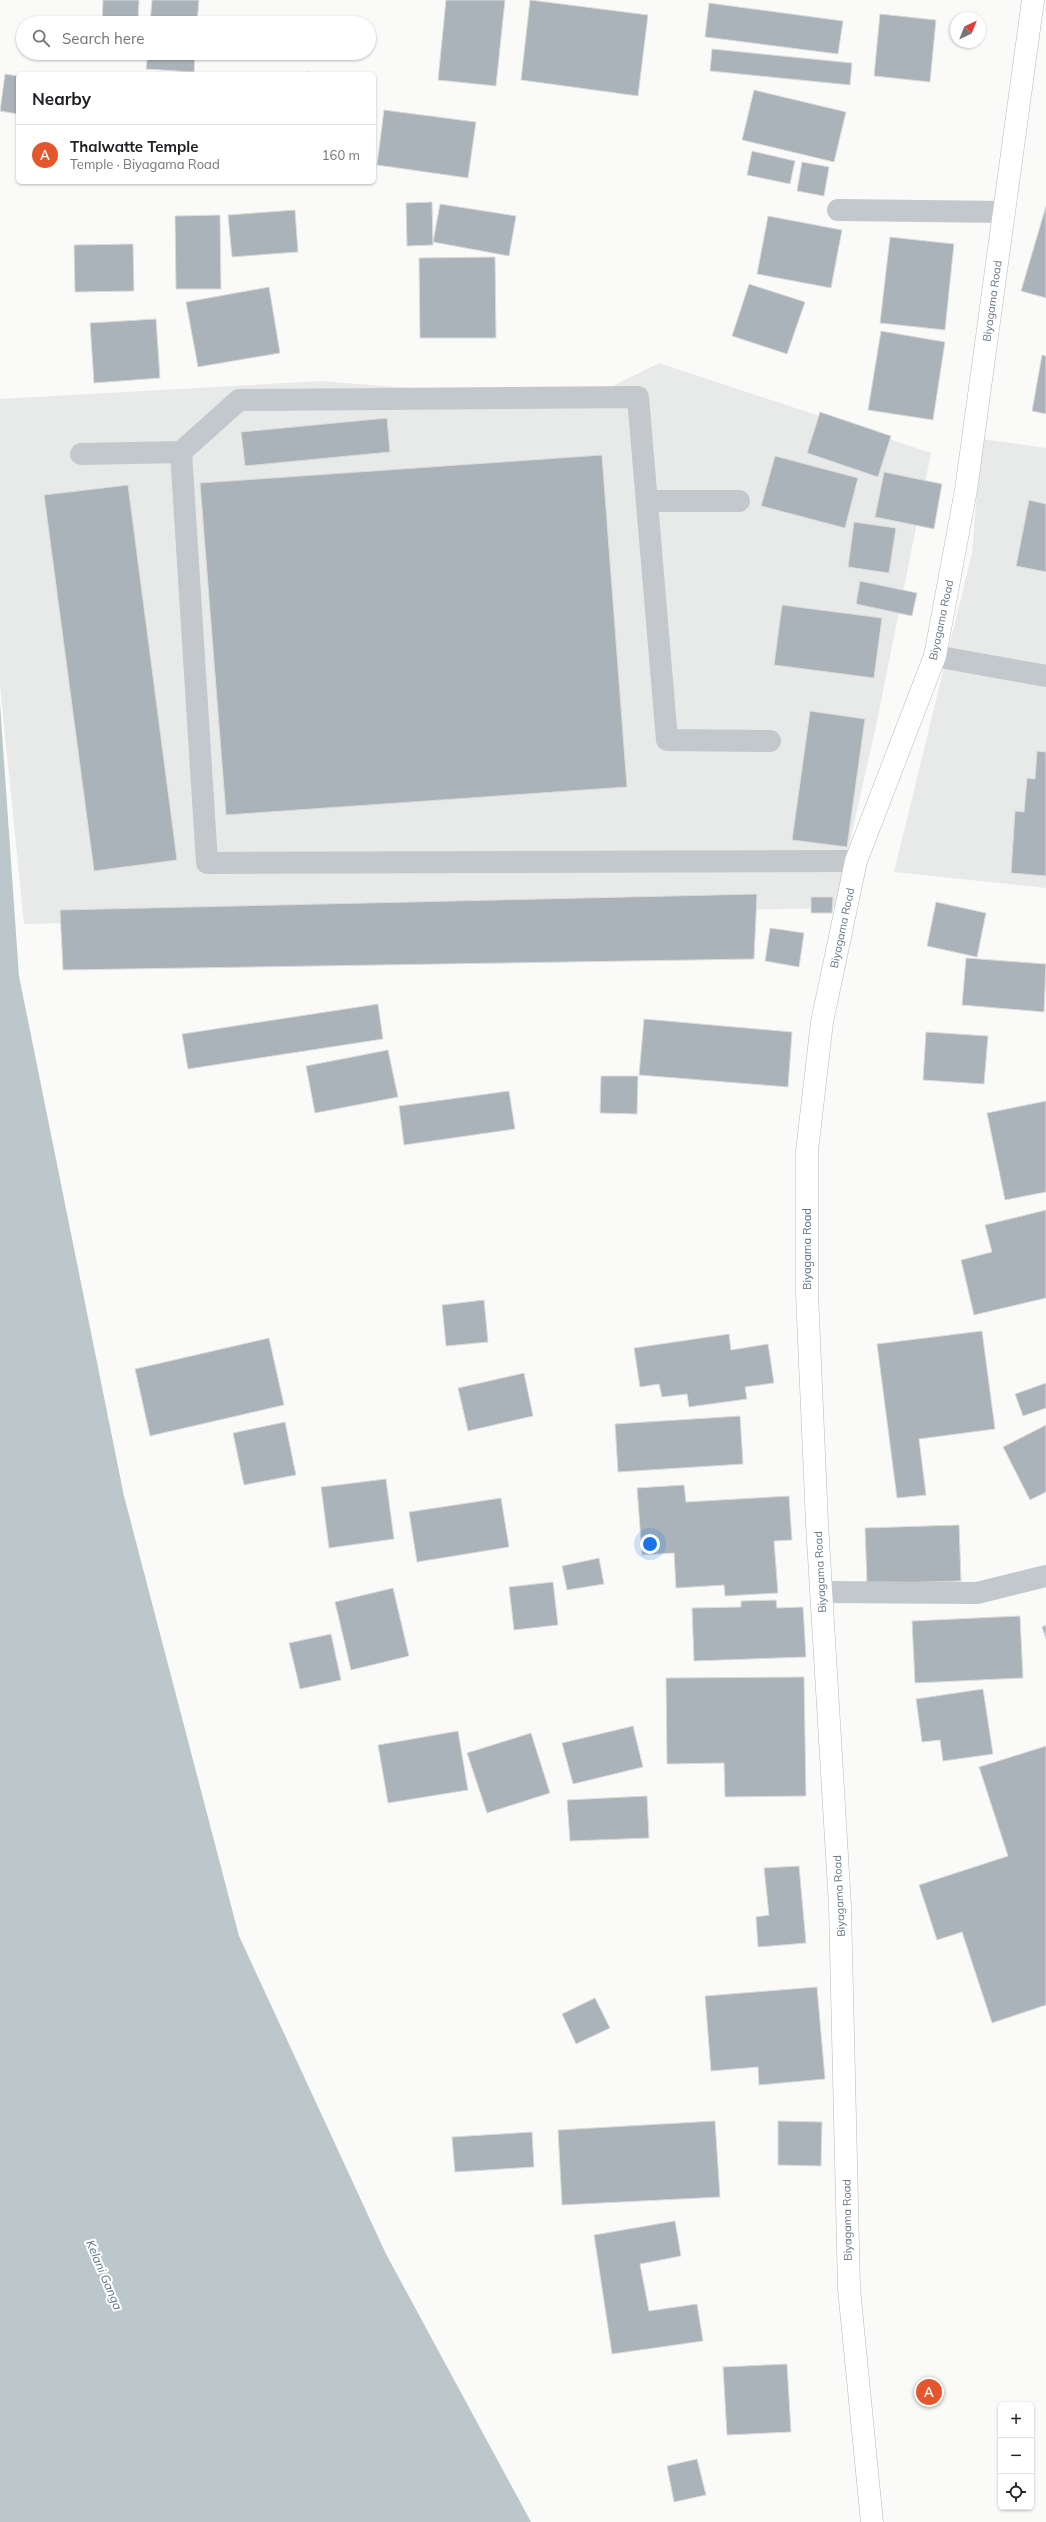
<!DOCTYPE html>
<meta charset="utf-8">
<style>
:root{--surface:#fff;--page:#f6f6f6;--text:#202124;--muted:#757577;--line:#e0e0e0;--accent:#e4572e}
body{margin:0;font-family:Mulish,sans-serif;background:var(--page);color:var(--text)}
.controls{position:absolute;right:12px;bottom:12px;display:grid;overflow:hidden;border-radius:6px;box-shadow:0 1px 3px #0004}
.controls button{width:36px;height:36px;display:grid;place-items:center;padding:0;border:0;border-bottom:1px solid var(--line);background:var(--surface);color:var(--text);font:20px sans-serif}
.compass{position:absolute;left:950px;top:12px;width:36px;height:36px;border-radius:50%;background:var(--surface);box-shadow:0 1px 3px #0004;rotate:43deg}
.you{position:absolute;left:650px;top:1544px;width:14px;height:14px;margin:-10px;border:3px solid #fff;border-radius:50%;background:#1a73e8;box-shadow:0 0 0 6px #1a73e833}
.badge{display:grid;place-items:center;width:26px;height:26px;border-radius:50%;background:var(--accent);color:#fff;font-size:13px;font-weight:700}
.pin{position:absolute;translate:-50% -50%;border:2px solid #fff;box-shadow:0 1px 4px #0006}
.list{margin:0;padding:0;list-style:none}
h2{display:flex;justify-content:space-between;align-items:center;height:52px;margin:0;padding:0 16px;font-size:17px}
h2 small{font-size:13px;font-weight:400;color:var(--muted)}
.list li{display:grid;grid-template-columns:26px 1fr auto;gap:12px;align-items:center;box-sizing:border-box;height:60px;padding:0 16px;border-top:1px solid var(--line)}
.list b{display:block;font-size:15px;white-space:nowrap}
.list p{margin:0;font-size:13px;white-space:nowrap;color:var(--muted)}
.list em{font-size:13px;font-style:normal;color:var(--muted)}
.icon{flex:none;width:22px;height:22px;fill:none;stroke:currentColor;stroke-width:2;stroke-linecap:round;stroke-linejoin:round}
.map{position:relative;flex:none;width:1046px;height:2522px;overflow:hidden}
.search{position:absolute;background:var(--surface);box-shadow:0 1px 3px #0004;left:16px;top:16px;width:360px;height:44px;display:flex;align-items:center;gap:10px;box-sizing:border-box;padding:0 14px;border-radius:22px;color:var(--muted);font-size:15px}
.panel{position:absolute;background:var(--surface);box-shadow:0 1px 3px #0004;left:16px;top:72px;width:360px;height:112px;border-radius:6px}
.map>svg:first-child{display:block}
.built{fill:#e8e9e9}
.water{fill:#bbc7cb}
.building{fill:#aab3b9;stroke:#dcdcda}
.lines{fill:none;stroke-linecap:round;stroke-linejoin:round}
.major-casing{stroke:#b5babe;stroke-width:23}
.minor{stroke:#c3c8cc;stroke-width:22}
.major{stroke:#fff;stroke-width:22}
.labels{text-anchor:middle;stroke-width:4;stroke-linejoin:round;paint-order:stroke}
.street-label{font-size:11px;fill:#657683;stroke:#fff}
.water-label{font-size:12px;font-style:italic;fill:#60757c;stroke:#fff}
</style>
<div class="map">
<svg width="1046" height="2522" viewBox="0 0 1046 2522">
<rect width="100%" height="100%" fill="#fafaf8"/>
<!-- built -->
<path class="built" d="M659 363 931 453 876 726 835 908 24 924 0 686V399L321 381 580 402Z
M981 439 1046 448V888L894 872 972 553Z"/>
<!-- water -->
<path class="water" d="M0 704 19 976 124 1496 239 1936 386 2254 531 2522H0Z"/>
<!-- building -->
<path class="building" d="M103 0H139L138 23H102Z
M152 0H199L197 23H150Z
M446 0H505L496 86 438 80Z
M530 0 648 15 638 96 521 80Z
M709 3 843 21 838 54 705 37Z
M880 14 936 20 930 82 874 76Z
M712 49 852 63 850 85 710 71Z
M148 53H195L194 72 146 69Z
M307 72 321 74H306Z
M5 74 18 76V114L0 111Z
M754 90 846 112 834 162 742 140Z
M384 110 476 122 468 178 377 165Z
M752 151 795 161 790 184 747 175Z
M802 162 829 167 824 196 797 191Z
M432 202 433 245 407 246 406 203Z
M440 204 516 216 509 256 433 242Z
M1046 206V298L1021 291Z
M295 210 298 252 232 257 228 215Z
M220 215 221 289H176L175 216Z
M768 216 842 230 831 288 757 274Z
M890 237 954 244 945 330 880 323Z
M133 244 134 291 75 292 74 245Z
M495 257 496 338H420L419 258Z
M749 284 805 302 787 354 732 336Z
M269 287 280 353 198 367 186 302Z
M156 319 160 378 94 383 90 323Z
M881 331 945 342 933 420 868 410Z
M1042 355 1046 356V414L1032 411Z
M820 412 891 436 878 477 807 453Z
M387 418 390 452 245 466 241 432Z
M602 455 627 787 226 815 200 483Z
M775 456 858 478 845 528 761 506Z
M884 472 942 484 934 529 875 517Z
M128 485 177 860 94 871 44 495Z
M1029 500 1046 504V572L1016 566Z
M854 522 896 528 889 573 848 567Z
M860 581 917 593 912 616 856 604Z
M782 605 882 618 874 678 774 665Z
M810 711 865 719 847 847 792 840Z
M1037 751 1046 752V876L1011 873 1015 811 1024 812 1027 778 1035 779Z
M757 894 754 959 63 970 60 910Z
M811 897H833L832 913H811Z
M936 902 986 913 977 957 927 946Z
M770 928 804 933 799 967 765 961Z
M966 958 1046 964 1044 1012 962 1005Z
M378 1004 383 1039 188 1069 182 1034Z
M644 1019 792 1032 788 1087 639 1075Z
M926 1032 988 1036 984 1084 923 1080Z
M388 1050 398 1097 315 1113 306 1066Z
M601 1076H638L637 1114 600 1113Z
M509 1091 515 1129 404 1145 399 1106Z
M1046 1101V1192L1005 1200 987 1113Z
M1046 1210V1298L974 1315 961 1260 992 1252 985 1225Z
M484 1300 488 1342 446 1346 442 1305Z
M982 1331 995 1429 919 1439 926 1495 897 1498 877 1344Z
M729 1334 731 1350 768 1344 774 1383 745 1387 747 1399 689 1407 687 1394 662 1397 659 1384 640 1387 634 1348Z
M269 1338 284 1405 150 1436 135 1369Z
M524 1373 533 1416 468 1431 458 1388Z
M1046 1383V1408L1023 1416 1015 1394Z
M740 1416 743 1464 618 1472 615 1424Z
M285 1422 296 1475 244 1485 233 1433Z
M1046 1425V1492L1030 1500 1003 1447Z
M386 1479 394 1539 329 1548 321 1487Z
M684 1485 686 1502 789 1496 792 1540 774 1541 778 1593 725 1596 724 1585 676 1588 674 1553 642 1555 637 1488Z
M501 1498 509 1547 417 1562 409 1512Z
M959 1525 961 1581 867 1584 865 1528Z
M599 1558 604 1584 567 1590 562 1566Z
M553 1582 558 1625 514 1630 509 1587Z
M393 1588 409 1656 351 1670 335 1602Z
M776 1600 777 1608 803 1607 806 1657 694 1661 692 1608 741 1607V1601Z
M1020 1616 1023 1678 915 1683 912 1621Z
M1046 1625V1639L1042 1627Z
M331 1634 341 1680 300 1689 289 1643Z
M804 1677 806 1796 725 1797 724 1763 667 1764 666 1678Z
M983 1689 993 1754 943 1761 940 1740 922 1742 916 1699Z
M633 1726 643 1767 573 1784 562 1743Z
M458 1731 468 1790 388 1803 378 1745Z
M531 1733 550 1793 487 1813 467 1753Z
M1046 1746V2005L992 2023 962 1932 937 1940 919 1885 1008 1856 979 1767Z
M647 1796 649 1838 570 1841 567 1800Z
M799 1866 806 1943 758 1947 756 1917 769 1915 764 1868Z
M817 1987 825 2079 759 2085 758 2067 711 2071 705 1996Z
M595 1998 610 2028 576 2044 562 2014Z
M715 2121 720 2197 562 2205 558 2130Z
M778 2121 822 2122 821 2166 778 2165Z
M532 2132 534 2167 455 2172 452 2137Z
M675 2221 681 2256 640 2264 649 2311 697 2304 703 2341 612 2354 594 2235Z
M787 2364 791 2432 727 2435 723 2367Z
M697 2459 706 2495 674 2502 667 2466Z"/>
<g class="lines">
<defs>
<path id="major" d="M872 2522 849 2289 840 1906 817 1523 807 1294V1151L822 1022 856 861 935 656 966 490 1033 0"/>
</defs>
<!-- major casing -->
<use href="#major" class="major-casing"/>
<!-- minor -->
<path class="minor" d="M838 210 1004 212
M81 454 181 452
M647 501H739
M935 656 1046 676
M770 741 667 740 638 397 239 400 181 452 207 863 856 861
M821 1592 977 1593 1046 1576"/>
<!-- major -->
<use href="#major" class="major"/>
</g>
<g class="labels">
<!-- street labels -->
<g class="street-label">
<text transform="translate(992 301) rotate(-82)" y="4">Biyagama Road</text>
<text transform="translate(941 620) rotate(-78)" y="4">Biyagama Road</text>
<text transform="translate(842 928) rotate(-78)" y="4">Biyagama Road</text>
<text transform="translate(807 1249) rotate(-90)" y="4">Biyagama Road</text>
<text transform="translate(820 1572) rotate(-93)" y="4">Biyagama Road</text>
<text transform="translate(839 1896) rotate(-93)" y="4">Biyagama Road</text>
<text transform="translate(847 2220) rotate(-91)" y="4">Biyagama Road</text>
</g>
<!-- water labels -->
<g class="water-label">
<text transform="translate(104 2275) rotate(67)" y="4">Kelani Ganga</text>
</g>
</g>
</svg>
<div class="controls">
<button>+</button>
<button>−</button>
<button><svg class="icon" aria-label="locate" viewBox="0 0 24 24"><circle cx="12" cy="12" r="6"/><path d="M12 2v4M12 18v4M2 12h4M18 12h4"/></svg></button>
</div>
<svg class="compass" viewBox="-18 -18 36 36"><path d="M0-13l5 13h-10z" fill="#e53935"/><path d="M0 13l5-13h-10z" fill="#757577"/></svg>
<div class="you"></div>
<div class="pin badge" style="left:929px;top:2392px">A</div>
<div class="search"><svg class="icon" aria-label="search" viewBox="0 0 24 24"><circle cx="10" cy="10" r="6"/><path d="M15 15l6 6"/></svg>Search here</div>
<section class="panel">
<h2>Nearby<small></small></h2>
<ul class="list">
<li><span class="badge">A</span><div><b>Thalwatte Temple</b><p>Temple · Biyagama Road</p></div><em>160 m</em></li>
</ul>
</section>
</div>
